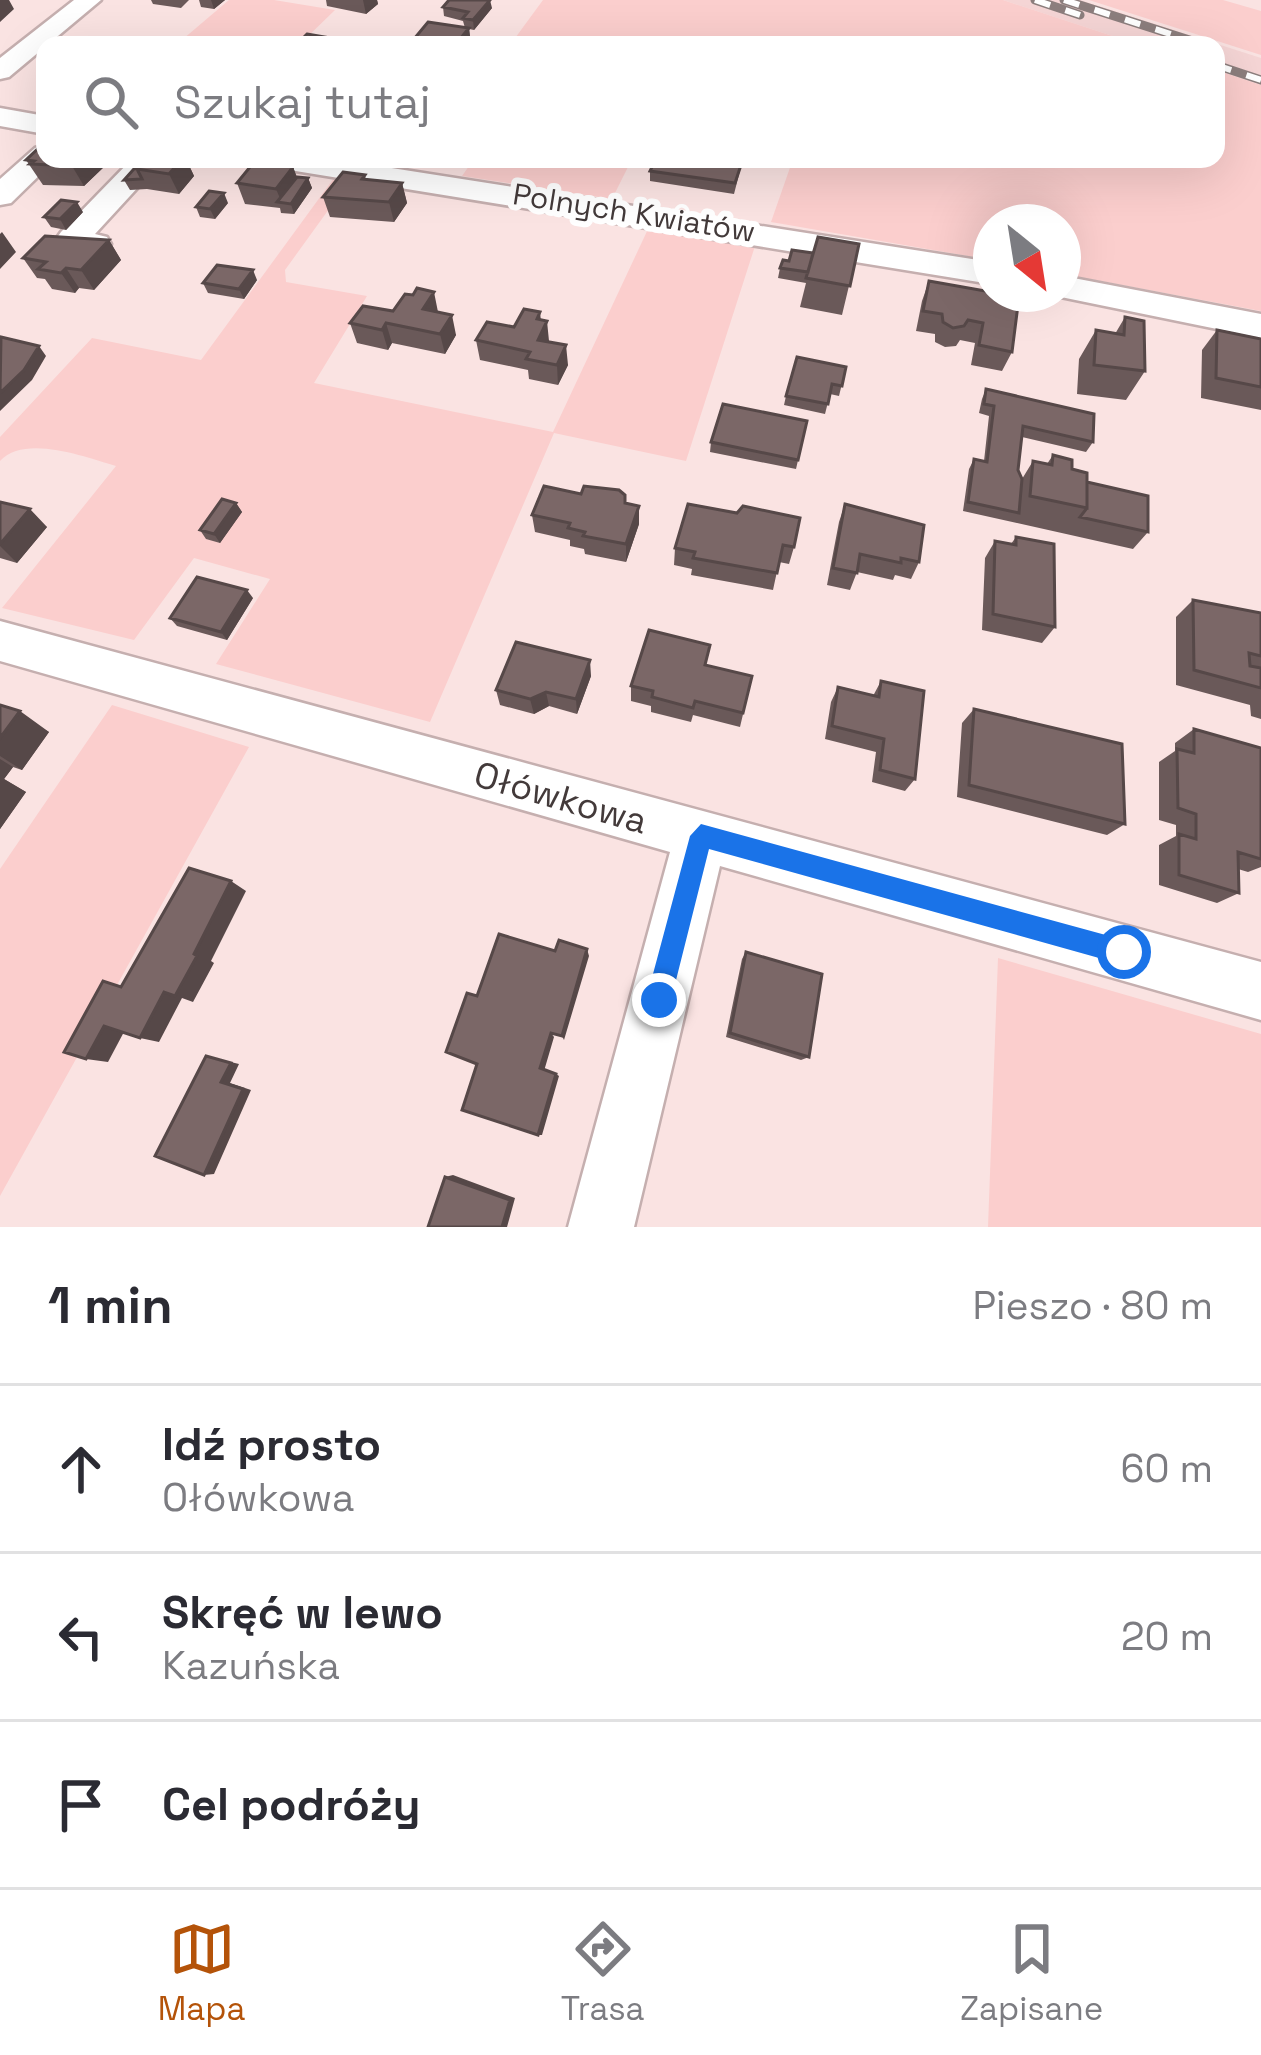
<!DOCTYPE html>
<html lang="pl">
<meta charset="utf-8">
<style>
:root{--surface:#fff;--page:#f2f2f3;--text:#2b2b33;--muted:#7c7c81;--line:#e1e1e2;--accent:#b45309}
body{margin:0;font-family:"Space Grotesk",sans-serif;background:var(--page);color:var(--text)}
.compass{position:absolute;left:973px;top:204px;width:108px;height:108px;border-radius:50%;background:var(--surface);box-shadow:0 12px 48px #0002;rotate:150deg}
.stop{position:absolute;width:36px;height:36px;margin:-27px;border:9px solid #1a73e8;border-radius:50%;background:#fff}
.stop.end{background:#1a73e8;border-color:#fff;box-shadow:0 3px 12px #0008}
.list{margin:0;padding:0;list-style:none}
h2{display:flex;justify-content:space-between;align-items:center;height:156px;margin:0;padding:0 48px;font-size:51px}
h2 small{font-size:39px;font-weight:400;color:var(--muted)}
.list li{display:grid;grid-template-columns:78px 1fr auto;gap:36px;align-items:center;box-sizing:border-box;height:168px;padding:0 48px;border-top:3px solid var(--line)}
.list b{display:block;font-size:45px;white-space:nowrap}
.list p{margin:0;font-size:39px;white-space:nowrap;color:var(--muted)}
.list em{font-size:39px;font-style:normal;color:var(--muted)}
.icon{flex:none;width:66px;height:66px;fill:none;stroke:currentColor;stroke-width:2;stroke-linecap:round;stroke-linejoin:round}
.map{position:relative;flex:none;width:1261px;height:1227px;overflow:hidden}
.search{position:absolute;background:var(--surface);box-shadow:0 12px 48px #0002;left:36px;right:36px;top:36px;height:132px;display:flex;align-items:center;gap:30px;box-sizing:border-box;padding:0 42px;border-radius:24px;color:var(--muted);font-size:45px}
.sheet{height:660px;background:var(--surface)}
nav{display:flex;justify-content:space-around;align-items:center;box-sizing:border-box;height:168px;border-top:3px solid var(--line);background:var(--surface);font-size:33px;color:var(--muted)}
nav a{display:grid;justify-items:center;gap:6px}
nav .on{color:var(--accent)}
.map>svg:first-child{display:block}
.built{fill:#f5d5d5}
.green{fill:#fbcecd}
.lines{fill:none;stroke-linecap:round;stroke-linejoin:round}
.minor-casing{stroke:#c5afaf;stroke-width:5}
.minor{fill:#fff;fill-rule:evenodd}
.rail-casing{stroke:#8c7e7d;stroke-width:9}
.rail{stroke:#fff;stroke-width:6;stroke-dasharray:16;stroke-linecap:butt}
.wall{fill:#6a5959}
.shaded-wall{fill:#564848}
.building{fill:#7b6767;stroke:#564848;stroke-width:3}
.route{fill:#1a73e8}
.labels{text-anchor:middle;stroke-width:12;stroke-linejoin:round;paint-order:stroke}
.far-street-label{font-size:30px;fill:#433a3a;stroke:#fff}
.street-label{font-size:36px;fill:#433a3a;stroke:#fff}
</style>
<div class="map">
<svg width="1261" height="1227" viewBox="0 0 1261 1227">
<rect width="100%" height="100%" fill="#fae3e2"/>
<!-- built -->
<path class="built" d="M1003 0H1080L1261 58V85L1216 70V45H1140Z"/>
<!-- green -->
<path class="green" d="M229 0H274L335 10 299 45H176Z
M543 0H1003L1140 45H510Z
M1089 0H1223L1261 11V55Z
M1216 70 1261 85V311L1063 274V222H991V260L771 222 793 159H1216Z
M474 159H632L612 199 462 176Z
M334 178 350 180 285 270 286 282 367 296 314 383 553 432 649 227 755 246 686 461 554 433 430 722 216 664 270 579 194 558 134 640 2 608 116 466C85 457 25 434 0 461V437L92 338 201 360Z
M112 705 249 747 0 1196V869Z
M998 958 1261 1034V1227H988Z"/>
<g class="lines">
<defs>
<path id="minor" d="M74 0H101L9 77 0 79V58Z
M0 108 45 116V134L0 126Z
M45 145V159L55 160 11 203 0 205V179L35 148Z
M132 159H164L95 234 107 237 111 244 107 251 95 254 61 246 56 239 61 232Z
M262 159H334L991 262V284L277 168Z
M1063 276 1261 314V338L1051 295 1063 294Z
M0 621 1261 962V1020L720 866 634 1227H568L670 852 0 661Z"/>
</defs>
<!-- minor casing -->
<use href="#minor" class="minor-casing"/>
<!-- minor -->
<use href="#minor" class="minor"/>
<defs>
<path id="rail" d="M1035 0 1080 15
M1064 0 1205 45
M1216 65 1261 80"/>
</defs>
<!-- rail casing -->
<use href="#rail" class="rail-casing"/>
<!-- rail -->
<use href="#rail" class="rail"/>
</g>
<!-- wall -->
<path class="wall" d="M151 0H189L181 8 153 4Z
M199 0H225L214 9 201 7Z
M326 0H377L378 4 366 14 327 6Z
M443 7 492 8 474 30 469 29 471 45H409L465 28 463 21 444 16Z
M147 159H186L194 176 179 194 147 189 130 190 124 180Z
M426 159H454L451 163Z
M743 159 734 194 650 181V171Z
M26 160 107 164 84 186 43 185Z
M293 167 297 177 308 178 312 188 294 214 281 213 280 208 245 204 237 183Z
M365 175 366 180 402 183 407 203 394 222 330 217 323 197Z
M228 203 215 219 200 217 196 207Z
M83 212 66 230 51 227 44 217Z
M109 240 121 260 94 290 79 288 75 293 52 289 45 279 37 278 23 258Z
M859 244 842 315 800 307 806 283 778 278 780 268 789 261 813 253Z
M257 280 244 299 208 293 203 283Z
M929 281 991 292 1012 352 1002 371 971 365 975 343 960 340 956 346 945 347 935 342V334L916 331 922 301Z
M393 311 438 312 456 335 445 354 392 343 388 350 357 343 350 323Z
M1125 317 1145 371 1126 400 1077 394 1079 359 1096 330 1115 334Z
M541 320 549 342 568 365 558 385 529 379 528 370 480 360 476 340Z
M1217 330 1261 339V410L1201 398 1202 350Z
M846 367 839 396 830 394 825 414 784 405 786 396Z
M986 389 1093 442 1086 452 1022 437 1018 470 1022 479 1033 461 1047 464 1053 455 1148 532 1133 549 963 511 969 469 974 459 984 461 989 416 979 413 982 399Z
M807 421 796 469 710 452 711 442Z
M0 502 47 527 17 563 0 558Z
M236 503 242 512 220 543 206 539 200 530Z
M625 503 639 506V524L626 562 585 554 584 549 570 546V540L535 532 532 515Z
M688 504 794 547 789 564 779 562 773 590 691 575 692 569 674 565 675 548Z
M845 504 919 562 911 579 895 575 893 580 857 572 850 590 827 585 839 522Z
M1016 537 1055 627 1042 643 982 630 985 558 995 541 1011 544Z
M253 598 227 640 177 626 170 618Z
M1193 600 1261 613V719L1251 716 1250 705 1176 685V617Z
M706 665 752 676 740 727 693 715 691 722 651 712V706L631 701V686Z
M591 676 577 714 549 706 534 714 500 705 496 690Z
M881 681 915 779 905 791 872 782 876 752 825 739 831 702 838 687 873 696Z
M0 705 49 732 22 770 13 767 4 779 26 792 0 829Z
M974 709 1125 824 1107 835 957 797 962 723Z
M1194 729 1261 748V867L1248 872 1238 869 1239 893 1217 903 1159 885V845L1176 836V825L1159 820V762L1175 751V743Z
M746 952 809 1057 801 1060 726 1037 742 959Z"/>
<!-- shaded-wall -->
<path class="shaded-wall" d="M0 0H9L14 9 0 22Z
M211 0H225L214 9Z
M363 0H377L378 4 366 14Z
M490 0 492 8 474 30 473 20Z
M469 28 471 45H456V44Z
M80 159H104L107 164 84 186 72 166Z
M182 159H186L194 176 179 194 169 174Z
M293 167 300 187 282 203 276 189Z
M308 178 312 188 294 214 291 204Z
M402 183 407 203 394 222 389 202Z
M224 193 228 203 215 219 210 209Z
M77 202 83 212 66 230 60 219Z
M2 232 16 252 0 269V234Z
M109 240 121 260 94 290 81 270Z
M66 268 79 288 75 293 61 273Z
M253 270 257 280 244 299 239 289Z
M434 292 438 312 423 309Z
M540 312 542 331 547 321 549 341 540 360 537 319Z
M452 315 456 335 445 354 440 334Z
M386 323 392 343 388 350 382 330Z
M566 345 568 365 558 385 557 365Z
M39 346 46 356 32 380 0 411V393Z
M236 503 242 512 220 543 214 534Z
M639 506V524L626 562V544Z
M30 509 47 527 17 563 0 546V544Z
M247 590 253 598 227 640 221 632Z
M590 660 591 676 577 714 576 699Z
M546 692 549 706 534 714 530 699Z
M20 711 49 732 22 770 0 756V738Z
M0 759 13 767 4 779 26 792 0 829Z
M231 881 246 891 211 961 214 963 193 1002 182 998 159 1042 140 1038 164 992 194 954Z
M587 949 589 956 564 1040 562 1036Z
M104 1026 125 1030 108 1062 86 1059Z
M551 1033 554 1037 544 1071 540 1068Z
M206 1056 239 1064 230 1083 251 1090 214 1174 204 1175 221 1082Z
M556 1074 559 1076 542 1135H538Z
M453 1175 515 1198 507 1227H502L445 1177Z"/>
<!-- building -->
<path class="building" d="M449 0H490L473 20 463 18 468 12 443 7Z
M428 22 469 28 456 44 446 42 444 45H409Z
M307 34 330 38 322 45H296Z
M45 142V159H80L72 166 30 164 34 161 26 160Z
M147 159H182L169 174 137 169Z
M656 159H743L735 183 650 171Z
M142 160 145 161 137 169 142 179 124 180Z
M254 162 293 167 276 189 237 183Z
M343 172 365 175 362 179 402 183 389 202 323 197Z
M297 177 308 178 291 204 277 202Z
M209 191 224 193 210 209 196 207Z
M61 200 77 202 60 219 44 217Z
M45 236 109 240 81 270 66 268 61 273 38 269 46 262 23 258Z
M818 237 859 244 850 286 806 278Z
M792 250 813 253 808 272 780 268 783 260 789 261Z
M217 265 253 270 239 289 203 283Z
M929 281 991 292V294L1019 297 1012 352 979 345 983 323 968 320 964 326 953 328 943 322 942 314 923 311Z
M417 288 434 292 423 309 452 315 440 334 386 323 382 330 350 323 363 306 393 311 405 294 413 295Z
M524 309 540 312 537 319 547 321 538 340 566 345 557 365 526 359 530 352 476 340 487 322 514 327Z
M1125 317 1144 321 1145 371 1094 365 1096 330 1124 335Z
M1217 330 1261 339V387L1216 378Z
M1 337 39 346 24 370 0 393Z
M797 357 846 367 842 386 832 384 828 404 786 396Z
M986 389 1094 414 1093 442 1023 426 1018 470 1022 479 1019 513 968 502 974 459 987 462 994 406 984 404Z
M723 404 807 421 798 460 711 442Z
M1053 455 1072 460V469L1087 473V508L1030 496 1033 461 1052 465Z
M1087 482 1148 496V532L1080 517 1087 508Z
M544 486 581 494 584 486 619 490 625 495V503L639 506 626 544 583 536 585 532 568 528 570 523 532 515Z
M222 499 236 503 214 534 200 530Z
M0 502 30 509 0 544Z
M688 504 737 513 743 506 800 518 794 547 783 545 777 573 693 558 695 552 675 548Z
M845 504 924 525 919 562 901 558V563L860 554 857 573 833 568Z
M1016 537 1054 544 1055 627 993 614 995 541 1016 545Z
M197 577 247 590 221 632 170 618Z
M1193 600 1261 613V656L1249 653 1250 666 1261 668V688L1194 670Z
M649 630 710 645 705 665 752 676 743 713 695 701 693 708 652 697 653 691 631 686Z
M516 642 590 660 576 699 546 692 530 699 496 690Z
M881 681 924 691 915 779 880 770 884 739 832 726 838 687 879 697Z
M0 705 20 711 0 738Z
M974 709 1122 744 1125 824 969 785Z
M1194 729 1261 748V859L1238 852 1239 893 1179 875V834L1196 839V814L1178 808 1177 749 1194 753Z
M189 868 231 881 194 954 197 956 175 996 164 992 140 1038 104 1026 86 1059 64 1052 103 981 121 987Z
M499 934 555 951 559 940 587 949 562 1036 551 1033 540 1068 556 1074 538 1135 462 1110 477 1064 446 1052 467 993 477 996Z
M746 952 822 974 809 1057 730 1033Z
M206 1056 231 1063 221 1082 243 1089 204 1175 155 1156Z
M445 1177 510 1200 502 1227H428Z"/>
<!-- route -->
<path class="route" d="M701 824 1124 940 1136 952 1124 965 709 849 671 1000 668 1009 659 1013 650 1009 646 1000 690 836Z"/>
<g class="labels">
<!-- far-street labels -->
<g class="far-street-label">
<text transform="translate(634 213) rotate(9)" y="10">Polnych Kwiatów</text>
</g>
<!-- street labels -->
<g class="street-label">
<text transform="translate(561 797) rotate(16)" y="13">Ołówkowa</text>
</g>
</g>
</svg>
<svg class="compass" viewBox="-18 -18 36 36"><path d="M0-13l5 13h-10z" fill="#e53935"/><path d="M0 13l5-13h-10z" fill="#7c7c81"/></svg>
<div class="stop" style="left:1124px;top:952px"></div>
<div class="stop end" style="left:659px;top:1000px"></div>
<div class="search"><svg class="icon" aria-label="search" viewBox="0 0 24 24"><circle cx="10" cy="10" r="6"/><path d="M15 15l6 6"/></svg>Szukaj tutaj</div>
</div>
<section class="sheet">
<h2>1 min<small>Pieszo · 80 m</small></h2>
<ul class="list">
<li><svg class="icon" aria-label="ahead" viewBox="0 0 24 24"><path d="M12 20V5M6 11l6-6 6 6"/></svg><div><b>Idź prosto</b><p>Ołówkowa</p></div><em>60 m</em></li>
<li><svg class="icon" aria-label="left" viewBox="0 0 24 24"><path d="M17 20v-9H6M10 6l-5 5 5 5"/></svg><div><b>Skręć w lewo</b><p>Kazuńska</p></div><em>20 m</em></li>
<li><svg class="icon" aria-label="arrive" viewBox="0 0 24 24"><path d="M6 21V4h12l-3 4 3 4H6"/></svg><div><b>Cel podróży</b></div></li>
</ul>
</section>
<nav>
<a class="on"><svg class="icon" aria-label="map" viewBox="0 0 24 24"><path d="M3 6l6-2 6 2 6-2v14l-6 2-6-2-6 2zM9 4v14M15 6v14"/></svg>Mapa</a>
<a><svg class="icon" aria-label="directions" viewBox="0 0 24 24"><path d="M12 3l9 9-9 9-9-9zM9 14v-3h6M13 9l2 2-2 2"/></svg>Trasa</a>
<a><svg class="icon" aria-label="saved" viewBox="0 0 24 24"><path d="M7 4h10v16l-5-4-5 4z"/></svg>Zapisane</a>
</nav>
